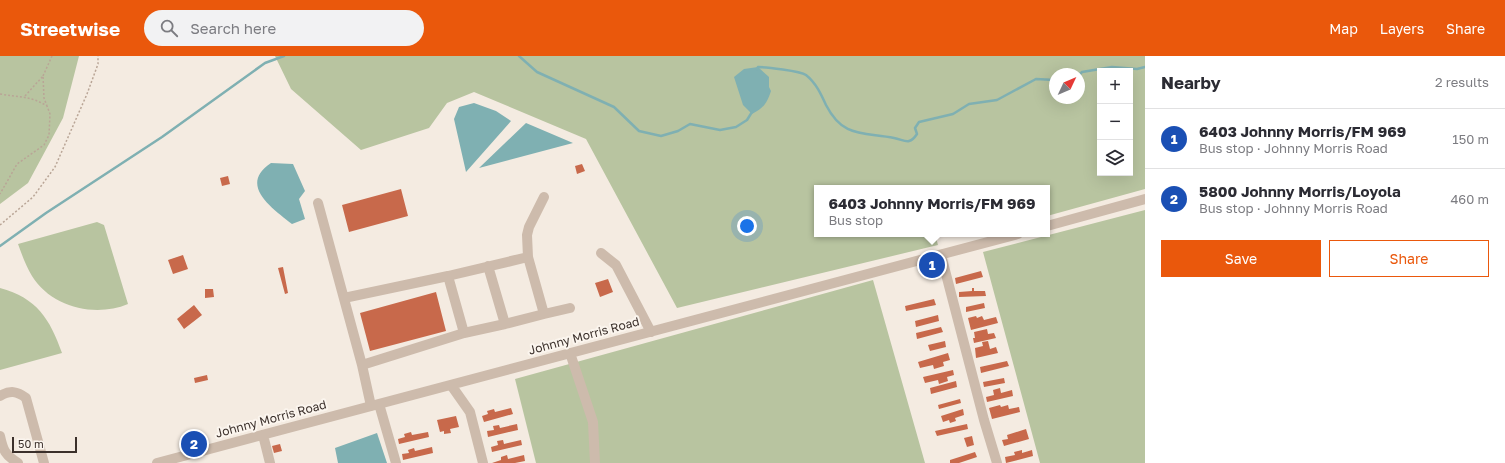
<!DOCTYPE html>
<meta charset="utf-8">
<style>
:root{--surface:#fff;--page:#f2f2f3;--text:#2b2b33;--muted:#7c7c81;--line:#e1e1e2;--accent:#ea580c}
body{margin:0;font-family:"Golos Text",sans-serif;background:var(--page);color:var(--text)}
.controls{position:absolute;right:12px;top:12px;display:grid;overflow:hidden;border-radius:0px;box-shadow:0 4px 16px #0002}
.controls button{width:36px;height:36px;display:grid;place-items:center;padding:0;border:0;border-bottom:1px solid var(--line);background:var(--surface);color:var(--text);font:20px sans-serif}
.compass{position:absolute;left:1049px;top:12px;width:36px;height:36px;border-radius:50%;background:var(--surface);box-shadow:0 4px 16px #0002;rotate:46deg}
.scale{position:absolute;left:12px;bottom:10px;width:65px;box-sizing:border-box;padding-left:4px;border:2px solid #3b302b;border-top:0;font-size:11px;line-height:14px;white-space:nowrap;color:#3b302b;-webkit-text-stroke:3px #fbf5ee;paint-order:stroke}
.you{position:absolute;left:747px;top:170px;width:14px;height:14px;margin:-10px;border:3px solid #fff;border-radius:50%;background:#1a73e8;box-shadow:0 0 0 6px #1a73e833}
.badge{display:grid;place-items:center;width:26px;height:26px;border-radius:50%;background:var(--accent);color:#fff;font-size:13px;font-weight:700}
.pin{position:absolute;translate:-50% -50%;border:2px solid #fff;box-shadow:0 1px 4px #0006}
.popup{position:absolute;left:814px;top:129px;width:236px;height:52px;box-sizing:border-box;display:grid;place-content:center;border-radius:0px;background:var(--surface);filter:drop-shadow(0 1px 3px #0005);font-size:13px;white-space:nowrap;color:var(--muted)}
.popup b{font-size:15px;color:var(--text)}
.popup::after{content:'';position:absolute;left:50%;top:100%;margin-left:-8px;border:8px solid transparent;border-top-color:var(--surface)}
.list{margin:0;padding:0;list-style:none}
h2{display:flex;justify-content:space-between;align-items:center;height:52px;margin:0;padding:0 16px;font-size:17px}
h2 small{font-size:13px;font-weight:400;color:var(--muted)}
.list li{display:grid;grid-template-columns:26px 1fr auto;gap:12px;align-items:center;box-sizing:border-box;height:60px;padding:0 16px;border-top:1px solid var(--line)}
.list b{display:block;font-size:15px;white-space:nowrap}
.list p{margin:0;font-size:13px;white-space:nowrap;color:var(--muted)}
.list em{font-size:13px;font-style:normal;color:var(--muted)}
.actions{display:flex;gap:8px;padding:12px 16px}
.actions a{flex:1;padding:9px 0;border:1px solid var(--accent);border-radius:0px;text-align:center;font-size:14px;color:var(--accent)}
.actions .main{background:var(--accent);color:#fff}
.icon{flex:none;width:22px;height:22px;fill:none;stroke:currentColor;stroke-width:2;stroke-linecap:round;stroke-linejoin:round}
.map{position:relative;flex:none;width:1145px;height:407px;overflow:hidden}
header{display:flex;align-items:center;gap:24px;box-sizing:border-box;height:56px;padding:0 20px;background:var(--accent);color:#fff}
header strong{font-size:19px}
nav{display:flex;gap:22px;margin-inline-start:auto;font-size:14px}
.search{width:280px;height:36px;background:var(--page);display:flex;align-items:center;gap:10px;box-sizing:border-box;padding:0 14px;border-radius:22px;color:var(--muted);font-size:15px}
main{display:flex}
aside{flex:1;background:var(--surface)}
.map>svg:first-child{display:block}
.green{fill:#b8c4a0;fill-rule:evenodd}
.water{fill:#7fb0b2}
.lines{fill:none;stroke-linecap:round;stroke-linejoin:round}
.stream{stroke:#7fb0b2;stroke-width:2.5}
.building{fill:#c8694b}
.path{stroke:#b9a596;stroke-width:1.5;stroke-dasharray:2 2;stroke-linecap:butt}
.minor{stroke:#cdbbac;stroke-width:10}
.labels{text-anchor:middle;stroke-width:4;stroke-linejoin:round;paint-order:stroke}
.street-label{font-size:12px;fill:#3b302b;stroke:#fbf5ee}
</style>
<header>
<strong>Streetwise</strong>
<div class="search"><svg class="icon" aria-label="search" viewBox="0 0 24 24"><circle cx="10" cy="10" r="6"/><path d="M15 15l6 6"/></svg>Search here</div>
<nav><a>Map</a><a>Layers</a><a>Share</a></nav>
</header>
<main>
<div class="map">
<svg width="1145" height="407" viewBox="0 0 1145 407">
<rect width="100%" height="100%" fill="#f4ebe1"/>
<!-- green -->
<path class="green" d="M0 0H79L63 62 28 127 0 148Z
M275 0H1145V133L1047 160V132H817V178H935L938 189 677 252 586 83 474 36 447 47 429 72 361 94 291 33ZM1100 15H1130V117H1100ZM1055 18H1079V42H1055Z
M1145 154V407H1040L983 196Z
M97 166 104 169 128 248C95 262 51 251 32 220 26 210 22 199 18 188Z
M873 224 925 407H536L515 323Z
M0 232C37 242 50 263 62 297L0 314Z"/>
<!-- water -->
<path class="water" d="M758 11 769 21V31L771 35C767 47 764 52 752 58L743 49 734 21 744 13Z
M474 47 496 55 511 65 466 116 454 63 459 51Z
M526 67 573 87 479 112Z
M271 107 293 108 305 135 299 143 305 163 292 168C272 152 238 129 271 107Z
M377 377 387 407H338L335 392Z"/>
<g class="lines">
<!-- stream -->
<path class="stream" d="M519 0 537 16 614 51 639 75 661 80 678 75 690 68 720 74 736 71 747 64 752 56
M757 13 758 11C766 11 800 15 806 19 816 27 821 38 826 49 843 82 862 76 894 82 905 84 909 90 917 78L915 72 919 66 953 58 969 48 997 44 1036 23 1055 24
M1079 19 1082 16 1112 11 1137 13 1145 11
M0 190 46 157 162 81 265 7 284 0"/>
</g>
<!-- building -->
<path class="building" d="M582 108 585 115 577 118 575 110Z
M228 120 230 128 222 130 220 122Z
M401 133 408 160 349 176 342 149Z
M183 199 188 213 173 218 168 204Z
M283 211 288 237 285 238 278 212Z
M981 215 983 221 956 228 955 222Z
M608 223 613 236 600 241 595 227Z
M972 232H974V235H985L986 240 959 241V236L972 235Z
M205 233H213L214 241 205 242Z
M436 236 446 275 370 295 360 257Z
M934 243 936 249 906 255 905 250Z
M984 247 985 252 966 256V251Z
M194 249 202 259 184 273 177 263Z
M938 259 939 265 916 271 915 265Z
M976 260 977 262 982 260 984 264 996 261 998 267 971 274 968 262Z
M941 271 943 276 917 283 916 277Z
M987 273 988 278 994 277 996 282 974 287 973 282H975L974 276Z
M945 285 946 291 930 295 928 289Z
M988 285 990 293 996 291 998 297 976 302 975 292 983 290 982 286Z
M948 297 950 304 943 306 944 310 934 313 933 309 920 312 918 306Z
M1007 305 1009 310 981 317 980 311Z
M953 314 954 319 947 321 948 325 939 328 938 324 925 327 923 321Z
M207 319 208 324 195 327 194 322Z
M1004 322 1005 327 984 331 983 326Z
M956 325 957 331 931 338 930 332Z
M1000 332 1001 337 1012 334 1013 340 987 346 986 341 994 339 993 334Z
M960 343 961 347 939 353 938 349Z
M1000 349 1001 351 1008 349 1009 353 1019 351 1020 356 992 363 989 352Z
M511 352 513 358 484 366 482 360 488 358 487 355 494 353 495 356Z
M963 353 964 359 955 362 956 365 950 367 949 364 943 366 941 360Z
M456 360 459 371 450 373 451 377 444 378V375L440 376 437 364Z
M517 368 518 374 488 381 487 375 494 374 493 370 499 369 500 372Z
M967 368 968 373 937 380 935 375Z
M1026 373 1029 383 1004 390 1002 384 1008 383 1007 379Z
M411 376 412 379 428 376 429 381 399 388 398 383 405 381 404 378Z
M972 380 974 389 967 391 964 382Z
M503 384 504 388 521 384 522 389 492 396 491 391 498 389 497 385Z
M280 388 282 395 274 397 272 390Z
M432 391 433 397 403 404 402 398 409 397 408 394 414 392 415 395Z
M1022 394V397L1032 394 1033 400 1006 407 1005 401 1015 399 1014 396Z
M975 396 977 401 959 407H950V404Z
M507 399 508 403 524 399 525 405 515 407H492L501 404V401Z"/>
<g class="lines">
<!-- path -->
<path class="path" d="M43 20 52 0
M0 38C18 41 31 40 47 50L50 58 49 79 44 89 17 108 0 138
M25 40 43 20 44 42 47 50
M0 169 33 141 55 111 87 38 98 8V0"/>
<!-- minor -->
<path class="minor" d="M318 147 362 309 371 350
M1047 170 1145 143
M601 197 616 209 651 276
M941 199 984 364 997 407
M528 201 544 258 570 252
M448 220 528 201 527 179 529 171 544 141
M344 242 448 220 464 277 362 309
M505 268 544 258
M464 277 505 268 488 210
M570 297 593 366 595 407
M451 329 470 356 483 407
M0 340C10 334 17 335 26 342L44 407
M379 348 396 407
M263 379 270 407
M0 380C3 394 5 399 18 407
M157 407 1018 178"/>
</g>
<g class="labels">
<!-- street labels -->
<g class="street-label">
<text transform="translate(584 280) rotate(-15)" y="4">Johnny Morris Road</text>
<text transform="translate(271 363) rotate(-15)" y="4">Johnny Morris Road</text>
</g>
</g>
</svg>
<div class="controls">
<button>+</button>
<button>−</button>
<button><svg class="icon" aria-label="layers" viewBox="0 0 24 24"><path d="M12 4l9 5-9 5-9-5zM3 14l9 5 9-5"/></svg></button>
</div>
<svg class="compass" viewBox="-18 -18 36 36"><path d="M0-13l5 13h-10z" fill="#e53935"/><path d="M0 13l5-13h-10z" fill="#7c7c81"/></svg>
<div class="scale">50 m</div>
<div class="you"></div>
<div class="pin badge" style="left:932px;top:209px;background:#1a4fb4">1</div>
<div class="popup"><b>6403 Johnny Morris/FM 969</b>Bus stop</div>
<div class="pin badge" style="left:194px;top:388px;background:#1a4fb4">2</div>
</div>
<aside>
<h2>Nearby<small>2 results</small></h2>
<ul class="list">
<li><span class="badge" style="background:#1a4fb4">1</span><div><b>6403 Johnny Morris/FM 969</b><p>Bus stop · Johnny Morris Road</p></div><em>150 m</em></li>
<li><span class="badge" style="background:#1a4fb4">2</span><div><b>5800 Johnny Morris/Loyola</b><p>Bus stop · Johnny Morris Road</p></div><em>460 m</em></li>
</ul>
<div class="actions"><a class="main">Save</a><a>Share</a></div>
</aside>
</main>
